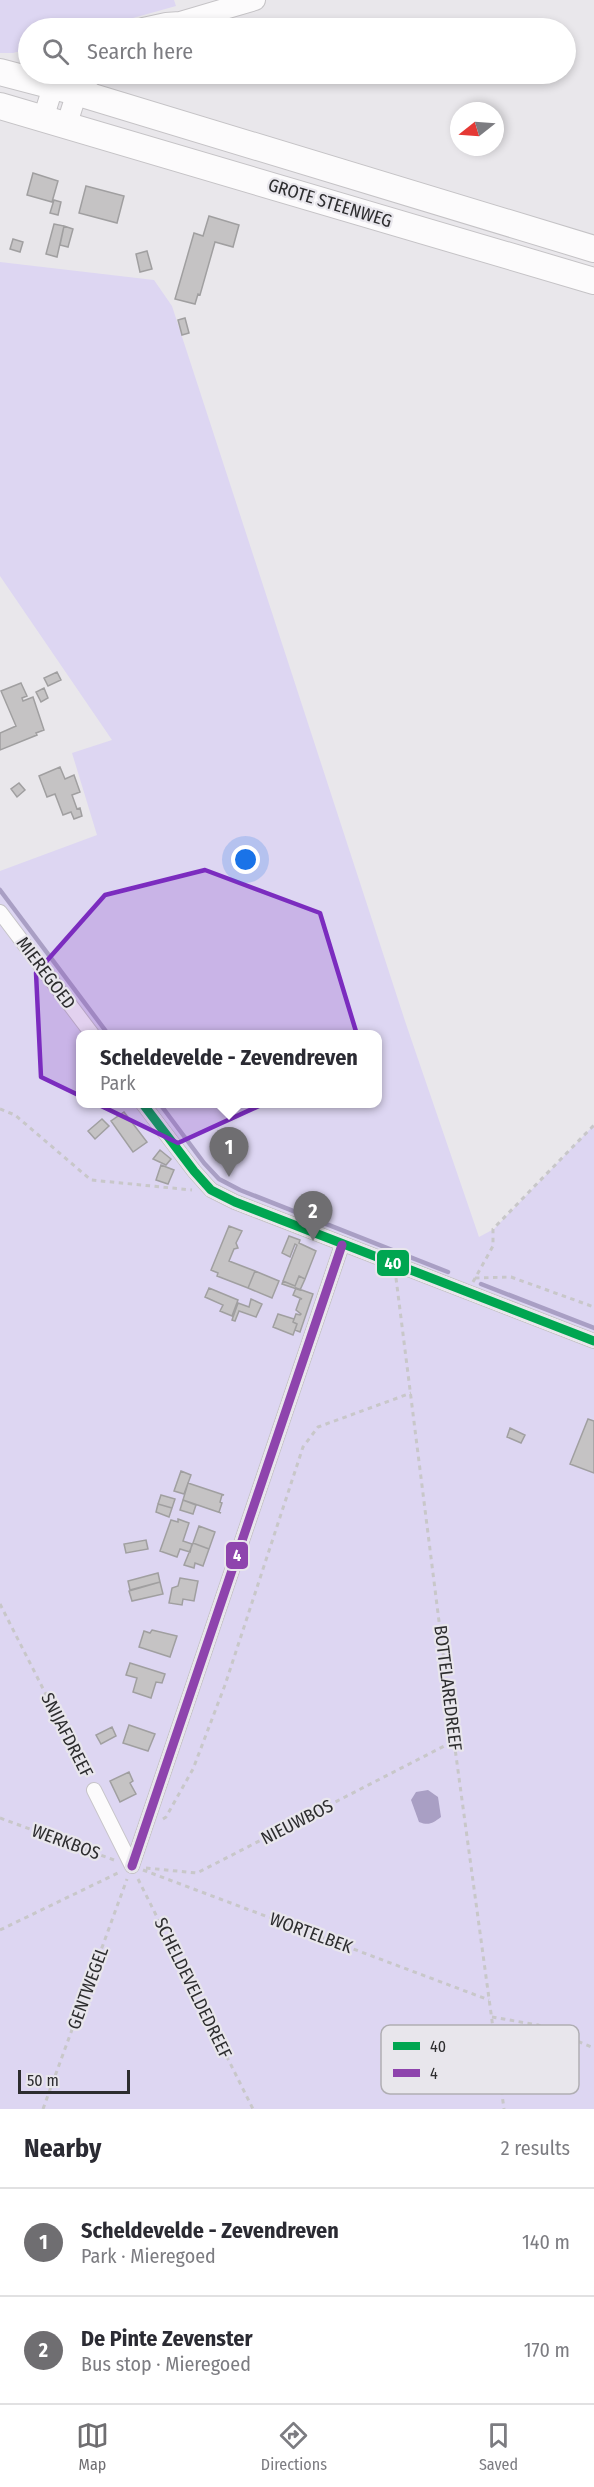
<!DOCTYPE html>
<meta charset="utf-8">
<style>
:root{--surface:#fff;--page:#f2f2f3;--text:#2b2b33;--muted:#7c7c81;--line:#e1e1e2;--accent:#6f6e71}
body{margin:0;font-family:"Fira Sans Condensed",sans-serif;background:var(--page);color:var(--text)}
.compass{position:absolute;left:450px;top:102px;width:54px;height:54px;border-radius:50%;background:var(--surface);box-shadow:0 3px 9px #0003;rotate:253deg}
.scale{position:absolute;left:18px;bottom:15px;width:112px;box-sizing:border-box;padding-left:6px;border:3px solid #2d2d2f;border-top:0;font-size:16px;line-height:21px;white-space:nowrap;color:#2d2d2f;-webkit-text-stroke:4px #e8e6ec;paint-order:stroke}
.you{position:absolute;left:246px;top:860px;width:21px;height:21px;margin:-15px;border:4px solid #fff;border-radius:50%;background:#1a73e8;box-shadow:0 0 0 9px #1a73e833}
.badge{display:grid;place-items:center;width:39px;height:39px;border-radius:50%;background:var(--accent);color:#fff;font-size:20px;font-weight:700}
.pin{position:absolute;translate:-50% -50px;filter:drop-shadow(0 2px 3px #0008)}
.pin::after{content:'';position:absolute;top:32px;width:21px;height:18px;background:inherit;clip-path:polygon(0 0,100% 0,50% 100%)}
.popup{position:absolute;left:76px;top:1030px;width:306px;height:78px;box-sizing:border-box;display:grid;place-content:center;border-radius:12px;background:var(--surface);filter:drop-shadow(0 2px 4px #0005);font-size:20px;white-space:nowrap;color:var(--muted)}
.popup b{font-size:22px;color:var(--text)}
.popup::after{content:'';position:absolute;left:50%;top:100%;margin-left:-12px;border:12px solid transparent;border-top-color:var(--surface)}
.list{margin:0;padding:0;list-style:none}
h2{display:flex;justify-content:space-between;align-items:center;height:78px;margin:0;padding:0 24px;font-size:26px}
h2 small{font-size:20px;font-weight:400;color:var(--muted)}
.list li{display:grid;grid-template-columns:39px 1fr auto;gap:18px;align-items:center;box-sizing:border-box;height:108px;padding:0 24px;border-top:2px solid var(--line)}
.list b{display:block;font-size:22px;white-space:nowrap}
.list p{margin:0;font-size:20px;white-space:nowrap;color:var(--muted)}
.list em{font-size:20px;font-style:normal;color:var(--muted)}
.icon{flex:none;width:33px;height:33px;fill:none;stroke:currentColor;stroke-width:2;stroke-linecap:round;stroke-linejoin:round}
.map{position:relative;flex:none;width:594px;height:2109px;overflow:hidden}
.search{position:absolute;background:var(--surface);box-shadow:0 3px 9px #0003;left:18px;right:18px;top:18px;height:66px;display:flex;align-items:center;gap:15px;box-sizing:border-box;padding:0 21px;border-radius:33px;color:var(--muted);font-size:22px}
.sheet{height:294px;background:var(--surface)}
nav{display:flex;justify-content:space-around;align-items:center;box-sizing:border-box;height:84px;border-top:2px solid var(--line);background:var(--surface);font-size:16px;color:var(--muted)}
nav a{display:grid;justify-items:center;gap:3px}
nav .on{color:var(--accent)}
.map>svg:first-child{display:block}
.green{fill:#ddd6f2;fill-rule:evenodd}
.water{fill:#a99fc4}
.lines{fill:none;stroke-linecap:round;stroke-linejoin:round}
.stream{stroke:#a99fc4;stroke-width:4.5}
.building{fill:#c5c3c4;stroke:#a09fa0;stroke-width:1.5}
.street-casing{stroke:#c5c3c6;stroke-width:16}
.secondary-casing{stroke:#c5c3c6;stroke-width:22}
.highway-casing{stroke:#c5c3c6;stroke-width:28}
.path{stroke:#c8c7c9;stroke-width:3;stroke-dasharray:4.5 4.5;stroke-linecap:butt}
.street{stroke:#fcfbfc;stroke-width:14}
.secondary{stroke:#fcfbfc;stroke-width:20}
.highway{stroke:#fcfbfc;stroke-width:26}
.bus-1-casing{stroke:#e8e6ec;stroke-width:14}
.bus-2-casing{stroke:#e8e6ec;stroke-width:14}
.bus-1{stroke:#00a651;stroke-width:9}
.bus-2{stroke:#8e44ad;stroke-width:9}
.marked{fill:#7b2cbf;fill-opacity:0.2;stroke:#7b2cbf;stroke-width:4.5;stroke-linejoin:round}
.labels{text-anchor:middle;stroke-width:4.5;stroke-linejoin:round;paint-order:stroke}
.street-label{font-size:18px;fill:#2d2d2f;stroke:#e8e6ec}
.key{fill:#e8e6ec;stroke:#b0aeb3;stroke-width:1.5}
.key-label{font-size:16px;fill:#2d2d2f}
.line-badge{stroke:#e8e6ec;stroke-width:2}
.badge-label{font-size:16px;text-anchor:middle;font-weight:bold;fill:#fff}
</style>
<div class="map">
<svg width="594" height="2109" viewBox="0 0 594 2109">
<rect width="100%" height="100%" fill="#e9e7eb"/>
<!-- green -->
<path class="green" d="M0 0H174L176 6 97 28H28V49L13 53H0Z
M0 262 154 280 172 306 406 1024 479 1237 494 1229 594 1125V2109H0V871L97 835 72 753 112 740 0 576ZM80 1034H378V1104H80Z"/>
<!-- water -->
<path class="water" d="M428 1790 438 1797 441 1817C433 1823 429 1826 419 1822L411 1800 416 1792Z"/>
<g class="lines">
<!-- stream -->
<path class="stream" d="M0 890 108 1034
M160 1104 204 1163 219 1179 240 1190 448 1272
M481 1284 594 1328"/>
</g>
<!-- building -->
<path class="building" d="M33 173 58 181 52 202 27 195Z
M86 186 124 196 117 223 79 213Z
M54 200 61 202 58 215 50 213Z
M209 216 239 225 233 247 215 242 200 295 198 294 195 304 175 299 194 233 203 236Z
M54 224 64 226 57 257 46 254Z
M64 226 73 229 68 247 60 245Z
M13 239 23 242 20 252 10 249Z
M147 251 152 269 140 272 136 254Z
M185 318 189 333 182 335 178 320Z
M57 672 61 680 48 686 44 678Z
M21 683 27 696 22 698 23 701 33 697 44 730 36 733 37 735 0 750V733L16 726 1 691Z
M44 688 48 698 41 702 36 692Z
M60 767 65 779 74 775 80 792 72 795 77 809 80 808 82 816 74 819 71 812 63 815 55 794 47 797 39 776Z
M19 783 25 790 17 797 11 789Z
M124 1112 147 1142 133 1152 111 1121Z
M102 1119 109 1126 95 1139 88 1131Z
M160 1150 171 1159 166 1165 153 1159Z
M161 1165 174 1170 168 1184 156 1180Z
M229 1226 242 1231 236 1243 238 1248 234 1249 229 1261 255 1271 248 1288 217 1276 218 1273 211 1270Z
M289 1236 300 1240 299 1243 316 1251 305 1279 299 1276 295 1286 283 1281 297 1245 295 1244 290 1257 282 1253Z
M255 1271 279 1281 272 1298 248 1288Z
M299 1276 305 1279 300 1290 282 1284 283 1281 295 1286Z
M209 1288 238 1300 232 1316 220 1311 223 1305 205 1297Z
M296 1288 313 1294 300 1332 295 1330 297 1324 293 1322 296 1314 300 1315 301 1314 296 1310 300 1299H302L293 1295Z
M251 1299 262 1304 256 1317 239 1311 235 1321 232 1320 238 1303 249 1307Z
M278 1314 294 1319 293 1322 297 1324 293 1335 273 1327Z
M588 1419 594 1421V1473L570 1464Z
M510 1428 525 1435 521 1443 507 1437Z
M181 1471 191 1475 184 1494 174 1491Z
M188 1483 224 1495H222L220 1502 222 1503 219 1512 221 1513 183 1500Z
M161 1495 175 1499 172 1508 158 1504Z
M183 1500 196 1505 193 1514 180 1510Z
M158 1504 172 1508 169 1517 156 1512Z
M178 1519 189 1523 183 1541 192 1544 190 1552 180 1549 177 1557 160 1551 171 1520 178 1522Z
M199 1526 215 1532 209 1549 193 1543Z
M146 1540 148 1549 126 1553 124 1544Z
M193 1543 209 1549 203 1566 195 1563 194 1568 184 1565Z
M158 1573 160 1582 130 1590 128 1581Z
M180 1578 198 1581 194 1601 183 1599 182 1605 169 1603 172 1588 178 1586Z
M160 1582 163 1594 132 1601 129 1591Z
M152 1630 177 1636 170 1657 139 1647 144 1631 150 1633Z
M130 1663 165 1674 162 1683 156 1682 151 1698 133 1692 137 1678 126 1675Z
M129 1725 155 1734 148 1751 123 1743Z
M112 1727 116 1736 101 1744 96 1735Z
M129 1772 133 1781 130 1783 136 1794 120 1802 110 1781Z"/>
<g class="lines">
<defs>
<path id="street" d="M0 912 92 1034
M143 1104 194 1171 211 1190 235 1202 594 1341
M94 1790 132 1866
M132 1866 342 1245"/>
<path id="secondary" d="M143 28 166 23 180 22
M168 28 180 22 255 0
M43 119 57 74
M67 125C73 104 76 87 94 74"/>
<path id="highway" d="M0 72 76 92 594 249
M0 106 594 281"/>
</defs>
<!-- street casing -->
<use href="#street" class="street-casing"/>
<!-- secondary casing -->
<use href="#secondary" class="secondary-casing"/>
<!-- highway casing -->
<use href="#highway" class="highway-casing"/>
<!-- path -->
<path class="path" d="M0 1109 15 1115 91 1180 192 1190
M396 1278 454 1741 504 2109
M475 1278 511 1277 594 1307
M473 1282 493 1246V1229L594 1125
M0 1604 89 1779
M0 1818 114 1860
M163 1819 166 1817 193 1769 225 1685 303 1447 318 1427 411 1393
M146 1868 197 1873 454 1741
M143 1870 489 2000
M138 1879 253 2109
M0 1930 120 1872
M492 2017 538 2025 594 2048
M43 2109 127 1879"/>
<!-- street -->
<use href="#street" class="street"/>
<!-- secondary -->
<use href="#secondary" class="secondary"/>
<!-- highway -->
<use href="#highway" class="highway"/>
<defs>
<path id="bus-1" d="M143 1104 194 1171 211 1190 235 1202 594 1341"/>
<path id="bus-2" d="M132 1866 342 1245"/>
</defs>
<!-- bus-1 casing -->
<use href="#bus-1" class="bus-1-casing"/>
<!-- bus-2 casing -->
<use href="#bus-2" class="bus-2-casing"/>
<!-- bus-1 -->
<use href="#bus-1" class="bus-1"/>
<!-- bus-2 -->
<use href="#bus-2" class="bus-2"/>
</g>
<!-- marked area -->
<path class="marked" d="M205 870 320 913 358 1038 285 1094 178 1143 41 1077 36 973 105 895Z"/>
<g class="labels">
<!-- street labels -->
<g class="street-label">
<text transform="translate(330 203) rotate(17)" y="6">GROTE STEENWEG</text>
<text transform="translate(46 973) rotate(53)" y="6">MIEREGOED</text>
<text transform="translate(448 1688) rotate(83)" y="6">BOTTELAREDREEF</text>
<text transform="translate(67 1735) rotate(63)" y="6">SNIJAFDREEF</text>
<text transform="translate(297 1822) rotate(-27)" y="6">NIEUWBOS</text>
<text transform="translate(66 1842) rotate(20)" y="6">WERKBOS</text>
<text transform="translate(311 1933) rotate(20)" y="6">WORTELBEK</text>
<text transform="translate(88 1988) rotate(-70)" y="6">GENTWEGEL</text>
<text transform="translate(193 1988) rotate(64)" y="6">SCHELDEVELDEDREEF</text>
</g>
</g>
<!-- legend -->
<rect x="381" y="2025" width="198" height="69" rx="9" class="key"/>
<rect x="393" y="2042" width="27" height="8" fill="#00a651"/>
<rect x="393" y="2069" width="27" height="8" fill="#8e44ad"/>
<g class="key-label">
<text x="430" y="2052">40</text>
<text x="430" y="2079">4</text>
</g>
<g class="line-badge">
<rect x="376" y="1249" width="34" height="28" rx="6" fill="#00a651"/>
<rect x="225" y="1541" width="24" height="29" rx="6" fill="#8e44ad"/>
</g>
<g class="badge-label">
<text x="393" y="1269">40</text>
<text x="237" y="1561">4</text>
</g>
</svg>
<svg class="compass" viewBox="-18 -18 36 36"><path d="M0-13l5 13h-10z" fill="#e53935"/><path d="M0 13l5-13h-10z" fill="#7c7c81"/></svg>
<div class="scale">50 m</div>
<div class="you"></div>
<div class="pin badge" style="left:229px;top:1177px">1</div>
<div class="popup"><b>Scheldevelde - Zevendreven</b>Park</div>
<div class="pin badge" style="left:313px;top:1241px">2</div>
<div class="search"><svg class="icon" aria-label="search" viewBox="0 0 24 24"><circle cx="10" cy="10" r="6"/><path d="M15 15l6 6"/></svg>Search here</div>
</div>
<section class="sheet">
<h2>Nearby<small>2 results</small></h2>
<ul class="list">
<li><span class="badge">1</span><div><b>Scheldevelde - Zevendreven</b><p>Park · Mieregoed</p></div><em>140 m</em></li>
<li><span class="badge">2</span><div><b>De Pinte Zevenster</b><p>Bus stop · Mieregoed</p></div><em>170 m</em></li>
</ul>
</section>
<nav>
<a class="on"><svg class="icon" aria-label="map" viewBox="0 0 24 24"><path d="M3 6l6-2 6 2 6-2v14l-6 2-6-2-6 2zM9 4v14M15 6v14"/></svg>Map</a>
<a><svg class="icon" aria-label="directions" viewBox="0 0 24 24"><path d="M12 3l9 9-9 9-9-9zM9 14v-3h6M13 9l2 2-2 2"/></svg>Directions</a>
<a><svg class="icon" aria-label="saved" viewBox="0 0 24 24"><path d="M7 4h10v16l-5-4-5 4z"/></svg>Saved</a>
</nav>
